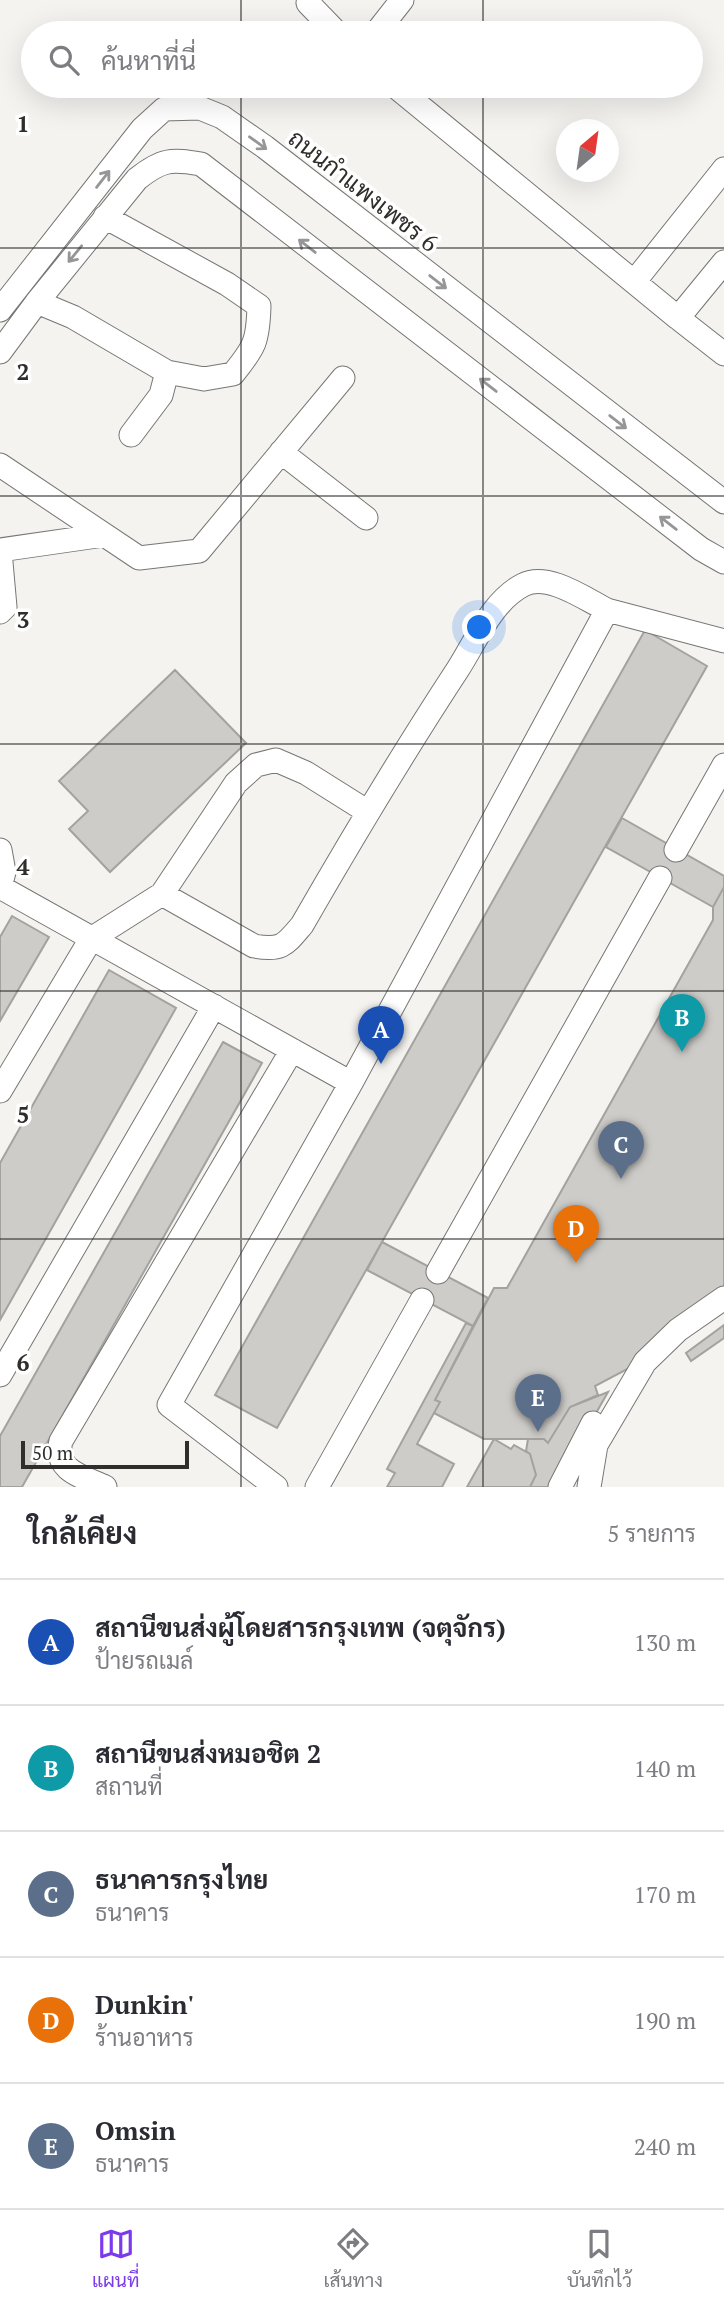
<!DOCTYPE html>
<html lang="th">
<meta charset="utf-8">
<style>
:root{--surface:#fff;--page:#f2f2f3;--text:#2b2b33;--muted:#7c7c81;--line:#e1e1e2;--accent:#7c3aed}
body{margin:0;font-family:"PT Serif",Sarabun,serif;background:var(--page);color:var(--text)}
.compass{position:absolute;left:556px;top:119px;width:63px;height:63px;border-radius:50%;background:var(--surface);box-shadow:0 7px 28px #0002;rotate:29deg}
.scale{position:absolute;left:21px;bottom:18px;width:168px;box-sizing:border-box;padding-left:7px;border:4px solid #2f2e2d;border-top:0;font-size:19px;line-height:24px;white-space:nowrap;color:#2f2e2d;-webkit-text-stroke:5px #fff;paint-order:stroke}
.you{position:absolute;left:480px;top:628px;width:24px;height:24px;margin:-18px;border:5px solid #fff;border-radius:50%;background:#1a73e8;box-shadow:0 0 0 10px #1a73e833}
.badge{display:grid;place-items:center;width:46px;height:46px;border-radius:50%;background:var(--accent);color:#fff;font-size:23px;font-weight:700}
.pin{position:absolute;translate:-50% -58px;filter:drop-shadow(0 2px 4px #0008)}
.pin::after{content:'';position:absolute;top:37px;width:24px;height:21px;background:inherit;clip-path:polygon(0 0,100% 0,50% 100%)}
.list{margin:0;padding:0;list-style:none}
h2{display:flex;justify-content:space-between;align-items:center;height:91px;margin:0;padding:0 28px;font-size:30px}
h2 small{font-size:23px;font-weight:400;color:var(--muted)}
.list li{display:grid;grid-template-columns:46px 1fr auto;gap:21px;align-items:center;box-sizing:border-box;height:126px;padding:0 28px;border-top:2px solid var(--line)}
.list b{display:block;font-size:26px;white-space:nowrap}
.list p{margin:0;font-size:23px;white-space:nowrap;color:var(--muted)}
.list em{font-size:23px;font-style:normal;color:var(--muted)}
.icon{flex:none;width:38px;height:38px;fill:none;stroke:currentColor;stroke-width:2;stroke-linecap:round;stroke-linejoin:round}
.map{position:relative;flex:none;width:724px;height:1487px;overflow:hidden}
.search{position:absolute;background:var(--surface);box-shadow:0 7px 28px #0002;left:21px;right:21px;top:21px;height:77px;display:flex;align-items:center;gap:18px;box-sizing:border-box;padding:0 24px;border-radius:38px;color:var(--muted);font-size:26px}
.sheet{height:721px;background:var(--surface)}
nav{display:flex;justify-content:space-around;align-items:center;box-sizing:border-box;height:98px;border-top:2px solid var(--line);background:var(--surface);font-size:19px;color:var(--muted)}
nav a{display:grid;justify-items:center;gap:4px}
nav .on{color:var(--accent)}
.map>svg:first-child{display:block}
.building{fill:#cdccc9;stroke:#a3a29f;stroke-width:2}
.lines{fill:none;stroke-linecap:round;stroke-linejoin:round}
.minor-tunnel{stroke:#cdccc9;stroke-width:23;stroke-dasharray:23 11;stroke-linecap:butt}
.minor-casing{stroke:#777673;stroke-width:25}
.minor{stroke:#fff;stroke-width:23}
.oneway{stroke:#979696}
.grid{fill:none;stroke:#2f2e2d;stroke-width:2;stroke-opacity:0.55}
.labels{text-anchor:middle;stroke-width:7;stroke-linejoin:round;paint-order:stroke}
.street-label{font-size:24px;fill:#2f2e2d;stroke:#fff}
.grid-label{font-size:23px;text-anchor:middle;font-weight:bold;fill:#2f2e2d;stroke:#fff;stroke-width:7;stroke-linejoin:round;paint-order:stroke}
</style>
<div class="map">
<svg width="724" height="1487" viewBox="0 0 724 1487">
<rect width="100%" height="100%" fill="#f4f3f0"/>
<!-- building -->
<path class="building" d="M645 630 707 666 277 1428 215 1395Z
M175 670 246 743 110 872 69 829 88 811 59 781Z
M622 818 724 876V887L713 907 606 847Z
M724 887V1310L654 1355 595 1386 598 1395 570 1407 548 1443 544 1439H484L434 1413 440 1402 435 1400 494 1288H507L713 920V907Z
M12 916 49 937 0 1021V937Z
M109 970 176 1008 0 1320V1163Z
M223 1042 262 1063 22 1487H0V1436Z
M382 1242 488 1298 473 1326 367 1270Z
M466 1323 473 1326 435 1400 440 1402 417 1444 454 1464 442 1487H387L395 1473 387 1469Z
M724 1325V1338L691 1361 686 1353Z
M608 1392 554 1487H530L536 1475 530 1454 526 1451 528 1439H544L548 1443 570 1407Z
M494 1439 511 1449 514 1445 530 1454 536 1475 530 1487H467Z"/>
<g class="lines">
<!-- minor-tunnel -->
<path class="minor-tunnel" d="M660 878 676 850"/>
<defs>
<path id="minor" d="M310 0 308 3 337 33
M376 33 402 0
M395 86 678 318
M724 262 678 318 724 354
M634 282 724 169
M37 302 73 317 167 372 204 379 233 374C255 347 258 341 259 306L227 284 105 217
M0 310 142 129 164 109 200 108 222 117 265 147 724 502
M0 352 37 302 137 179C162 159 171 159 201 164L701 549 724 562
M131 435 161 395 167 372
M281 452 366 518
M0 465 139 558 199 551 343 378
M0 550 104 535
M0 551 5 607 0 612
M0 850 4 872 0 887
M676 850 724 765
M0 887 351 1083
M162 894 236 783 256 765 276 760 306 773 368 812
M0 1091 91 939 162 894 254 946C282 951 285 945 302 925 352 838 403 753 458 669 476 641 492 601 523 585 548 572 585 599 607 610
M438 1272 660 878
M0 1375 214 1006
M105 1487C84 1477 53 1471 61 1441L292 1050
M276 1487 169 1405 351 1083 607 610 724 641
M317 1487 422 1300
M560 1487 593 1423
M589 1487 596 1445 645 1362 678 1330 724 1298"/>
</defs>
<!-- minor casing -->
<use href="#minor" class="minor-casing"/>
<!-- minor -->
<use href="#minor" class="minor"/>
</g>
<!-- one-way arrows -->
<defs><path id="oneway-shaft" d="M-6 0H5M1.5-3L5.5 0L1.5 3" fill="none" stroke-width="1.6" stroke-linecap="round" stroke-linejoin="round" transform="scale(1.75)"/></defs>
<g class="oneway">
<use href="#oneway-shaft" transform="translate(258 143) rotate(36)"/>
<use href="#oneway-shaft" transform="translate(103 179) rotate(-52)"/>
<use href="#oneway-shaft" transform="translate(307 246) rotate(-142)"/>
<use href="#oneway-shaft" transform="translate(75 254) rotate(129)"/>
<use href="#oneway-shaft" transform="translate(438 282) rotate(38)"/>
<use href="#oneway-shaft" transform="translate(488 385) rotate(-142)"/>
<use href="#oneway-shaft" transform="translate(618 422) rotate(38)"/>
<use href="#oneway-shaft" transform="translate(668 523) rotate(-142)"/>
</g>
<!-- grid -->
<path class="grid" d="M241 0V33M483 0V33M241 86V1487M483 86V1487M0 248H724M0 496H724M0 744H724M0 991H724M0 1239H724"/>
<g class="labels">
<!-- street labels -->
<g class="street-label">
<text transform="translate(363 191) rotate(38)" y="8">ถนนกำแพงเพชร 6</text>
</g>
</g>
<g class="grid-label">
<text x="23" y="132">1</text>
<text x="23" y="380">2</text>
<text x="23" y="628">3</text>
<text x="23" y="875">4</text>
<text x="23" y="1123">5</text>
<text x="23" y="1371">6</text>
</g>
</svg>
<svg class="compass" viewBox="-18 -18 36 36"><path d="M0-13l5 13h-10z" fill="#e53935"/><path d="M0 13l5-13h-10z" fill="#7c7c81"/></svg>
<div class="scale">50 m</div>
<div class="you"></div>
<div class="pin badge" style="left:381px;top:1064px;background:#1a4fb4">A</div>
<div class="pin badge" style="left:682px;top:1052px;background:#0f9aa8">B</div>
<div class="pin badge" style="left:621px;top:1179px;background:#5c6f8a">C</div>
<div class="pin badge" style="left:576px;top:1263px;background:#e8710a">D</div>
<div class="pin badge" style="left:538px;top:1432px;background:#5c6f8a">E</div>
<div class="search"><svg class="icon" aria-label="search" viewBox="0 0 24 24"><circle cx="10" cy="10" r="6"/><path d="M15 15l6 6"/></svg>ค้นหาที่นี่</div>
</div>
<section class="sheet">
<h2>ใกล้เคียง<small>5 รายการ</small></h2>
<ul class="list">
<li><span class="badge" style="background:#1a4fb4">A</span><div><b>สถานีขนส่งผู้โดยสารกรุงเทพ (จตุจักร)</b><p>ป้ายรถเมล์</p></div><em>130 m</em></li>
<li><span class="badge" style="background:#0f9aa8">B</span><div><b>สถานีขนส่งหมอชิต 2</b><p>สถานที่</p></div><em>140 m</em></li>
<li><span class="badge" style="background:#5c6f8a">C</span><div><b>ธนาคารกรุงไทย</b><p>ธนาคาร</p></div><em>170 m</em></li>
<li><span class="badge" style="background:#e8710a">D</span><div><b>Dunkin'</b><p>ร้านอาหาร</p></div><em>190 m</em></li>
<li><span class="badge" style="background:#5c6f8a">E</span><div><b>Omsin</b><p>ธนาคาร</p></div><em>240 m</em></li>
</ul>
</section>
<nav>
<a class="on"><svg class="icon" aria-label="map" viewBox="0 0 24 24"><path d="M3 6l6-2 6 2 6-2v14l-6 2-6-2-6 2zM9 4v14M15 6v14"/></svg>แผนที่</a>
<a><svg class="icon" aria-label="directions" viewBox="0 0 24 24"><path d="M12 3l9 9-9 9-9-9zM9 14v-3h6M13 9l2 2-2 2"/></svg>เส้นทาง</a>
<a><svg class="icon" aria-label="saved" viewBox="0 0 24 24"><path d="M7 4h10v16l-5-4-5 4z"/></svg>บันทึกไว้</a>
</nav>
